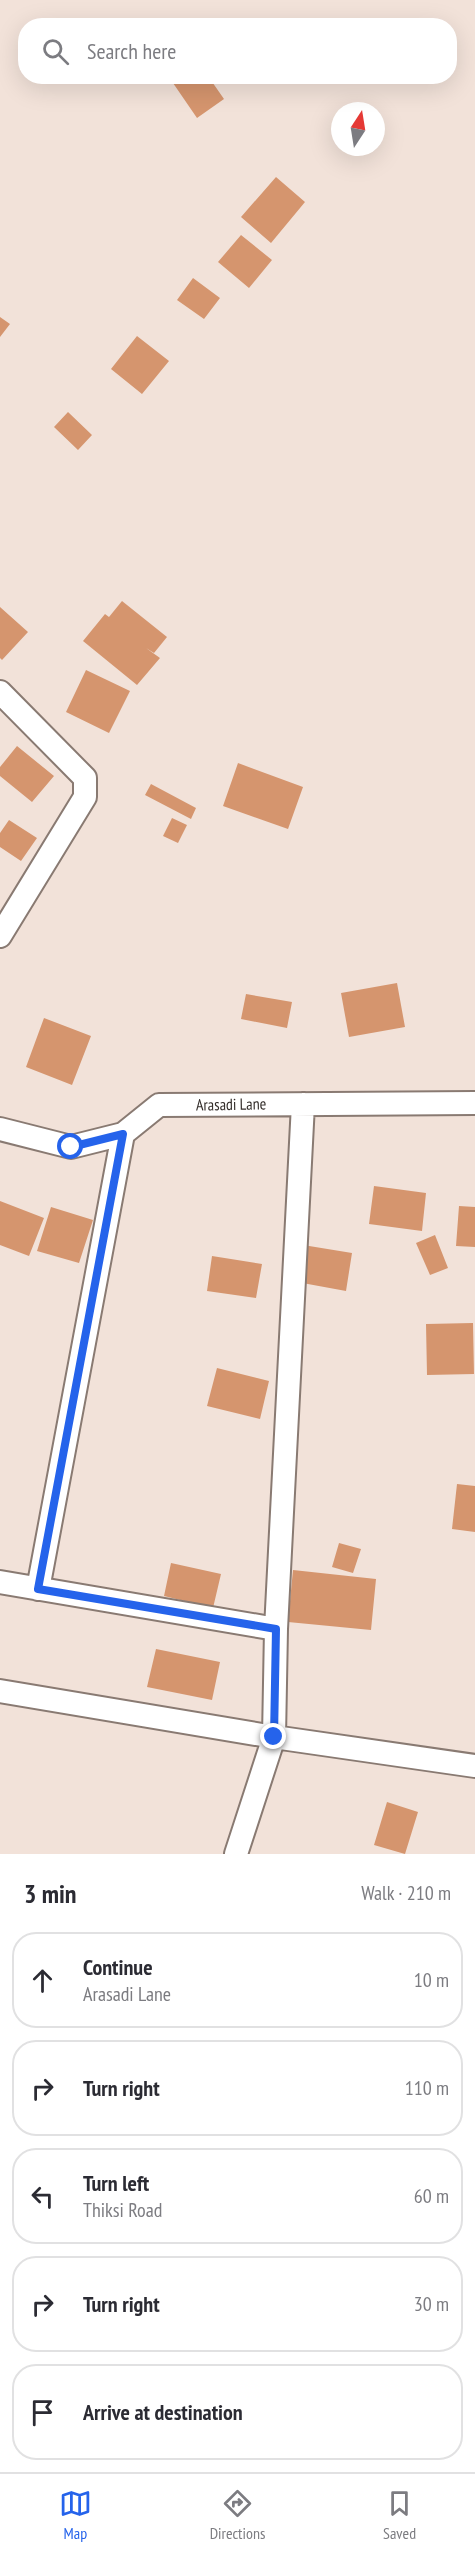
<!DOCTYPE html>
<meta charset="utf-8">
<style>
:root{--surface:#fff;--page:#f2f2f3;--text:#2b2b33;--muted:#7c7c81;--line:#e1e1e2;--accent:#2563eb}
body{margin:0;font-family:"PT Sans Narrow",sans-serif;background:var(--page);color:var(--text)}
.compass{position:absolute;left:331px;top:102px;width:54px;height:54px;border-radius:50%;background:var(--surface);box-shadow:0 6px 24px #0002;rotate:12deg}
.stop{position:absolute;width:18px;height:18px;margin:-14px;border:4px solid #2563eb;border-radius:50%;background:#fff}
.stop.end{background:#2563eb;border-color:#fff;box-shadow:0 2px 6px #0008}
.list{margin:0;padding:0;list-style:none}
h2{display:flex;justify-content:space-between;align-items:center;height:78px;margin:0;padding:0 24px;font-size:26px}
h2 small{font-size:20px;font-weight:400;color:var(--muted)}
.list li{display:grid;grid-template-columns:39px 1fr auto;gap:18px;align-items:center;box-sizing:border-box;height:96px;margin:0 12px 12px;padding:0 12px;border:2px solid var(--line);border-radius:24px}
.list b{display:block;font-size:22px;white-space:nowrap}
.list p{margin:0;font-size:20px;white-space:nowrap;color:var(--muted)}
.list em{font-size:20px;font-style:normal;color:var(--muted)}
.icon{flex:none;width:33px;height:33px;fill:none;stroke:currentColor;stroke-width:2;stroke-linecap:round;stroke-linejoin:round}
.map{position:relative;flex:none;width:475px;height:1854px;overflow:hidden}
.search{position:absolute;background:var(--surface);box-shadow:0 6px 24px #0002;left:18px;right:18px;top:18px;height:66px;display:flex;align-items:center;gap:15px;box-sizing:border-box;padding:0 21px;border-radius:24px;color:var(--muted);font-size:22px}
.sheet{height:618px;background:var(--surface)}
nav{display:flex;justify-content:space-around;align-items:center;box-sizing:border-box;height:84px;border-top:2px solid var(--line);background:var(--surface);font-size:16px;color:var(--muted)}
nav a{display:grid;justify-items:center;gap:3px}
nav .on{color:var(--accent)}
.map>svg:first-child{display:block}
.building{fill:#d5956e}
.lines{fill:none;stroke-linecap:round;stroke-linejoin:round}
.street-casing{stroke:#897a72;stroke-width:26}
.street{stroke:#fff;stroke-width:22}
.route{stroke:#2563eb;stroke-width:8}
.labels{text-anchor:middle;stroke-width:5;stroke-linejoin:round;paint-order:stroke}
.street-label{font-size:16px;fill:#332d2a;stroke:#fff}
</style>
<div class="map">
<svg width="475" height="1854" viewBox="0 0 475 1854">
<rect width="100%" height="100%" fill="#f2e2d9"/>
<!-- building -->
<path class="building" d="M182 76H208L224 99 197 118 173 83Z
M276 177 305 202 271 243 241 217Z
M241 235 272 260 249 288 218 262Z
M193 278 220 298 204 319 177 300Z
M0 317 10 324 0 337Z
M137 336 169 361 142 394 111 369Z
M68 412 92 435 78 450 54 427Z
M122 601 167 637 154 653 146 648 160 658 137 685 83 641 105 614 109 617Z
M0 607 28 632 2 660 0 658Z
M86 670 130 691 109 733 66 712Z
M17 746 54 776 32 802 0 776V767Z
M238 763 303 787 288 829 223 806Z
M151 784 196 808 191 819 145 795Z
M172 818 187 825 178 843 163 836Z
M9 820 37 838 21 861 0 847V833Z
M397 983 405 1027 349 1037 341 993Z
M246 994 292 1002 287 1028 241 1019Z
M44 1018 91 1036 72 1085 26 1067Z
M374 1186 426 1193 422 1231 369 1224Z
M0 1201 44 1218 29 1256 0 1245Z
M459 1206 475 1207V1247L456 1246Z
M51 1207 93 1220 79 1263 37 1251Z
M435 1235 448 1268 430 1275 416 1243Z
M303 1245 352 1253 346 1291 297 1282Z
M212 1256 262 1264 256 1298 207 1291Z
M473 1323 474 1374 427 1375 426 1324Z
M217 1368 269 1381 260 1419 207 1406Z
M457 1484 475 1486V1532L452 1529Z
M339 1543 361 1549 353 1573 332 1567Z
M171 1563 221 1574 213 1608 164 1596Z
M293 1570 376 1579 371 1630 288 1622Z
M156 1649 220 1662 212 1700 147 1687Z
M387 1802 418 1812 405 1854 374 1845Z"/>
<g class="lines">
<defs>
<path id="street" d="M0 692 85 778V797L0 936
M0 1129 71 1147 123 1134 159 1105 475 1103
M0 1582 276 1629
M38 1589 123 1134
M0 1691 274 1737 475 1766
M236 1854 274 1737 276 1629 303 1104"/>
</defs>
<!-- street casing -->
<use href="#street" class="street-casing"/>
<!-- street -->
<use href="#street" class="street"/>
</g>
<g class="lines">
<!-- route -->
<path class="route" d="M71 1147 123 1134 38 1589 276 1629 274 1737"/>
</g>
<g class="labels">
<!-- street labels -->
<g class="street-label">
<text transform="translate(231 1104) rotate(-1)" y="6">Arasadi Lane</text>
</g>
</g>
</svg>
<svg class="compass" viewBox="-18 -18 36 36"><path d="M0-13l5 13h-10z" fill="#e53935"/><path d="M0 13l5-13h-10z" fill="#7c7c81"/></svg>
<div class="stop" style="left:71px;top:1147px"></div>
<div class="stop end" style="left:274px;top:1737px"></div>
<div class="search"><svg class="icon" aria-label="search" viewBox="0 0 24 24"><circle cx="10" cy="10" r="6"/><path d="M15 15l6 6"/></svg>Search here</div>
</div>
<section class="sheet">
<h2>3 min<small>Walk · 210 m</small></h2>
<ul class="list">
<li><svg class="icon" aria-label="ahead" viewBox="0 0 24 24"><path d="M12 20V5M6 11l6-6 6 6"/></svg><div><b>Continue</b><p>Arasadi Lane</p></div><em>10 m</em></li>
<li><svg class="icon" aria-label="right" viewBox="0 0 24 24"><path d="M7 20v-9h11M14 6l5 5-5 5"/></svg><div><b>Turn right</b></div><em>110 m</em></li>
<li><svg class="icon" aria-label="left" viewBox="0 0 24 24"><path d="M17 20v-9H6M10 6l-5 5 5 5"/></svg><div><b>Turn left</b><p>Thiksi Road</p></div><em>60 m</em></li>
<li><svg class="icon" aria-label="right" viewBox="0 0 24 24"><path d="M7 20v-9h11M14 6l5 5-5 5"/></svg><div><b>Turn right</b></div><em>30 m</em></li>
<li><svg class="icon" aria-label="arrive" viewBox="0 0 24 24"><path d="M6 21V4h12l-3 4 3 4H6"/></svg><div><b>Arrive at destination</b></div></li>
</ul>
</section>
<nav>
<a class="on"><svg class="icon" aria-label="map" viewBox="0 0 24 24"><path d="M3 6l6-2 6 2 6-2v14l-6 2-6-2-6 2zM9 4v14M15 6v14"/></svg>Map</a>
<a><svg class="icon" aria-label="directions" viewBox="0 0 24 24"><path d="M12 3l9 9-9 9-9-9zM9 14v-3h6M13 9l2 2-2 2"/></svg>Directions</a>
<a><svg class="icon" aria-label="saved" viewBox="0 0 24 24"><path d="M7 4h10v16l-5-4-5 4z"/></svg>Saved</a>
</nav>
